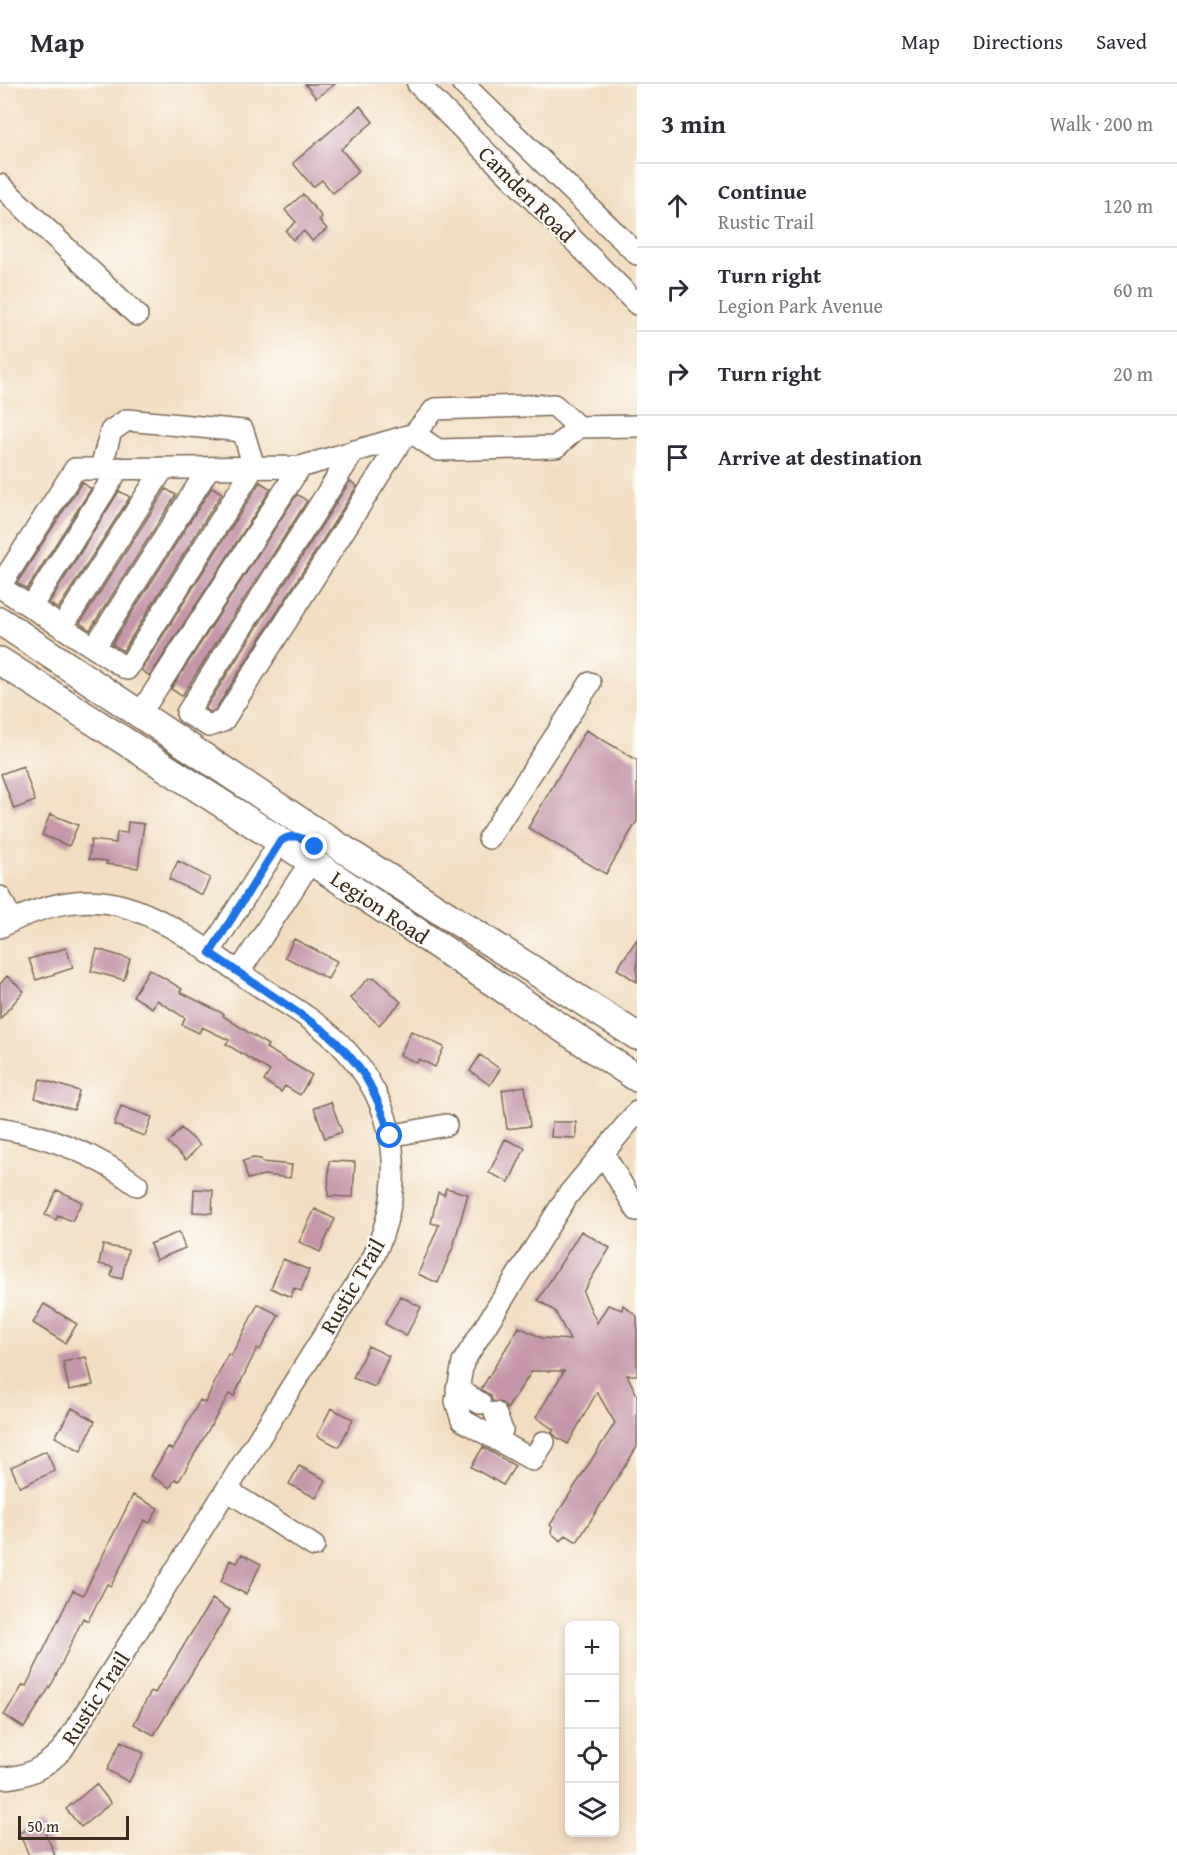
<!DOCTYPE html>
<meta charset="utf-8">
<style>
:root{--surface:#fff;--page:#f7f7f7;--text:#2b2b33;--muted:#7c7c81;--line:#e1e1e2}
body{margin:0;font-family:"Gentium Book Plus",serif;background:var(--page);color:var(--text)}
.controls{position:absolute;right:18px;bottom:18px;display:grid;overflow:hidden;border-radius:9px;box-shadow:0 3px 9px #0003}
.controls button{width:54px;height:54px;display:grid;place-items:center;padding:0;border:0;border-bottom:2px solid var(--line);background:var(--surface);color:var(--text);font:30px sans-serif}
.scale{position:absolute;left:18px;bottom:15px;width:111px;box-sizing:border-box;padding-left:6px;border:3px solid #3b2a1e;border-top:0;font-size:16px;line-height:21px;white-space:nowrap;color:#3b2a1e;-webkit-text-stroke:4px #fdfcf7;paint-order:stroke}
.stop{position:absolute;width:18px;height:18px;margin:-14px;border:4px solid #1a73e8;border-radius:50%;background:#fff}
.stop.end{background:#1a73e8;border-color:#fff;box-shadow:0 2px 6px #0008}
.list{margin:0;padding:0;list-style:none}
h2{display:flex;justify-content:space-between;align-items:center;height:78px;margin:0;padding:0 24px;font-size:26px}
h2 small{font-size:20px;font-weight:400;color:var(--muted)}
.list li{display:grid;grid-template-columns:39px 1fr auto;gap:18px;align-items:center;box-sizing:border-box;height:84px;padding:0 24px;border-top:2px solid var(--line)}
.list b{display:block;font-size:22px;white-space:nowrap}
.list p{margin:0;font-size:20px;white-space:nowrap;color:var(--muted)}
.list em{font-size:20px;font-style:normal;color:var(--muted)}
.icon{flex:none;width:33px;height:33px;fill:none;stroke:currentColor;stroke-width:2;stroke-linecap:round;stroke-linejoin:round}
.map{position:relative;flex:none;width:637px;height:1771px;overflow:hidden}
header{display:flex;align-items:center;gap:36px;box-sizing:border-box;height:84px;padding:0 30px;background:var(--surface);border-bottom:2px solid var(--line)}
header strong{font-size:28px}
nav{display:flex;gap:33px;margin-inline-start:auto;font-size:21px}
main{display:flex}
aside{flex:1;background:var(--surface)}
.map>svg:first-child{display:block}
.building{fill:#c596a9}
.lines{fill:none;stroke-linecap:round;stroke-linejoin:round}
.minor-casing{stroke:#7b6957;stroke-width:24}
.major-casing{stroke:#7b6957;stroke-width:30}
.minor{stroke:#fff;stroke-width:21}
.major{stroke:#fff;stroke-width:27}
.route{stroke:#1a73e8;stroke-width:8}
.labels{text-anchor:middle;stroke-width:4.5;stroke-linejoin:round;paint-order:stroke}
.street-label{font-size:22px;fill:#3b2a1e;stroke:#fdfcf7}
</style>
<header>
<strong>Map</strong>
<nav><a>Map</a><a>Directions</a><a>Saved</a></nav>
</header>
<main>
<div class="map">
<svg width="637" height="1771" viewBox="0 0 637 1771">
<rect width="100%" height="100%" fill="#fdfcf7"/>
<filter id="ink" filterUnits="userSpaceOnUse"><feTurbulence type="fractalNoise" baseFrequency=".0167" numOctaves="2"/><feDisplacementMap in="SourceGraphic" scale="12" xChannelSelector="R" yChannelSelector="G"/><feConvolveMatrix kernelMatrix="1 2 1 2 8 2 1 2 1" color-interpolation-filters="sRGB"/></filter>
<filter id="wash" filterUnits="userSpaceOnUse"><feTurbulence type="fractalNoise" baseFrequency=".008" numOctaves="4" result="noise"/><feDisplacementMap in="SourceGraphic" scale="24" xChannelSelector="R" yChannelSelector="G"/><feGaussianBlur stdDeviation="1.35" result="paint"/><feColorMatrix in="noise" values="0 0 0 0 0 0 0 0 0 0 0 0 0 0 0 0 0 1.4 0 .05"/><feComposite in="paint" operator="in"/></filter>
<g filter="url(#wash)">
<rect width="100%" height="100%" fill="#f2ddc0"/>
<g id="blocks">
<!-- building -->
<path class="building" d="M305 0H335L316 14Z
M360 22 373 38 341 65 359 87 333 109 322 96 313 103 293 79Z
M303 110 322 133 319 136 327 145 312 157 304 147 293 156 286 147 296 138 285 126Z
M350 397 357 402 215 626 210 628 205 625Z
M82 398 91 405 27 505 17 499Z
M260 398 271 405 150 592 141 586Z
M212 403 222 409 123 567 112 560Z
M166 405 176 411 90 546 80 539Z
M119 407 130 413 58 525 49 519Z
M297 410 307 417 182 612 171 605Z
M586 646 637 676V737L606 790 528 744Z
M23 682 35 717 14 725 1 690Z
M50 730 78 741 69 762 42 751Z
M128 738 144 740 138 784 106 780 107 777 89 775 91 756 116 759 117 748 127 749Z
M178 777 210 794 202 811 169 795Z
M294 855 337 877 328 895 285 873Z
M637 855V898L617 885Z
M66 864 73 884 36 896 29 875Z
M97 865 130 875 124 896 91 887Z
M149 885 182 905 180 908 224 930 223 932 268 961 266 964 312 991 300 1011 285 1002 281 1008 264 997 270 987 226 960 229 956 202 943 199 949 182 941 185 934 157 916 152 924 133 912Z
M7 892 24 907 0 935V900Z
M374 893 401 918 379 941 350 914 369 894 373 895Z
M411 947 444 963 435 983 419 975 417 979 400 971Z
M480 971 500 985 490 1001 470 987Z
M40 995 79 1007 74 1026 35 1014Z
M525 1002 530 1042 507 1045 502 1006Z
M331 1018 342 1048 325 1054 314 1024Z
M121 1022 152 1033 145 1052 114 1041Z
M552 1038H576V1054L551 1053Z
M181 1044 200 1061 186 1076 168 1059Z
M505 1055 525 1064 509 1098 489 1089Z
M253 1074 261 1075 262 1078 292 1081 290 1094 264 1091 248 1095 243 1077Z
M329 1077 355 1078 353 1113 328 1112Z
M446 1104 468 1110 453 1163 438 1199 418 1190 439 1141 431 1139 438 1108 444 1111Z
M194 1105 213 1106 212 1129 193 1128Z
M57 1106 82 1118 72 1137 58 1131 56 1136 45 1131Z
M315 1125 335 1135 320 1168 299 1158Z
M581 1147 610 1164 583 1208 597 1239 608 1221 622 1226 623 1221 637 1232V1291H627L637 1311V1363L577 1458 566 1451 561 1457 551 1449 552 1443 550 1441 615 1339 597 1308 568 1360 556 1353 552 1348 554 1346 536 1333 564 1287H532L507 1325 502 1319 492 1317 491 1312 481 1305 519 1243 542 1254 570 1256 555 1227 538 1216Z
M179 1148 185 1164 156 1176 150 1160Z
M103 1161 128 1166 122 1195 111 1192 113 1183 99 1180Z
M283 1175 309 1186 301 1207 294 1204 291 1213 271 1204Z
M400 1212 421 1223 406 1252 385 1240Z
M44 1220 77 1240 65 1259 33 1239Z
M258 1220 279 1231 260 1266 257 1264 234 1312 229 1310 179 1397 175 1395 170 1404 151 1392 168 1363 173 1366 200 1316 205 1319 228 1270 231 1272Z
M368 1262 389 1272 375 1303 353 1294Z
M86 1273 93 1301 69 1306 63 1278Z
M72 1324 95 1337 81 1367 55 1353Z
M331 1324 353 1335 339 1363 317 1352Z
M483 1363 515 1382 503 1401 471 1383Z
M46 1367 55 1387 20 1403 11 1383Z
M299 1382 326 1396 316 1414 289 1400Z
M133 1411 158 1424 150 1439 144 1436 111 1502 107 1500 88 1537 83 1534 53 1598 24 1644 4 1631 23 1601 26 1602 73 1506 83 1511Z
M242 1470 261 1480 246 1510 221 1498 230 1476 237 1479Z
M212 1515 230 1526 154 1651 134 1640 151 1607 155 1609Z
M121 1657 144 1669 129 1698 107 1686Z
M96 1700 111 1719 81 1743 66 1725Z
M41 1739 55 1771H29L19 1749Z"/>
</g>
</g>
<g filter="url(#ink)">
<use href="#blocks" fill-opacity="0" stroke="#7b6957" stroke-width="1.5"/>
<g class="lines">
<defs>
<path id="minor" d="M418 0 637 220
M463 0 637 170
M0 101 137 231
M578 343 637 342
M354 367 187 629 209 642 223 637 402 355
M300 383 414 350 435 325 554 321 578 343 556 363 438 366 414 350
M101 384 111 347 127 336 243 347 254 383
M0 502 75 385 300 383 140 630
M0 503 127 585 254 383
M31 523 119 384
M62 543 163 385
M94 564 209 384
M489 754 590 599
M0 813 12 837
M0 843C107 786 159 833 247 894 278 915 314 934 340 960 400 1022 407 1098 373 1174L62 1666C44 1684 26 1694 0 1694
M209 869 280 758
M239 888 311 777
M637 1028 603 1069 637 1126
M0 1044C50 1052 97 1071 137 1101
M390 1052 446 1041
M457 1305 480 1319
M495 1329 502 1346 497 1356
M544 1358 533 1376 462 1336 456 1317 463 1278 568 1111 603 1069
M227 1406 314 1462"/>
<path id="major" d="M0 537 318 749 637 952
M0 577 311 777 637 994"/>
</defs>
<!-- minor casing -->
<use href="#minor" class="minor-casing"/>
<!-- major casing -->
<use href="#major" class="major-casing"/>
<!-- minor -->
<use href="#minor" class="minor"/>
<!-- major -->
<use href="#major" class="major"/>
</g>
</g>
<g class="lines" filter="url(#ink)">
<!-- route -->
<path class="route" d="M315 763C303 754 293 747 280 758L210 869 323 946C361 978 376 1005 390 1052"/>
</g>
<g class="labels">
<!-- street labels -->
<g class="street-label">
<text transform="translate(527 110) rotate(45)" y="8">Camden Road</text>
<text transform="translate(380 823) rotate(34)" y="8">Legion Road</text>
<text transform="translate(352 1202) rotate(-60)" y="8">Rustic Trail</text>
<text transform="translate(95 1614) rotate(-57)" y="8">Rustic Trail</text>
</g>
</g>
</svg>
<div class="controls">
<button>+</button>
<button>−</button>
<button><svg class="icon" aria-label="locate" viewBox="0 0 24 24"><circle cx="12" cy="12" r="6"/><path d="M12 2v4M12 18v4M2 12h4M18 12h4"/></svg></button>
<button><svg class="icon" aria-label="layers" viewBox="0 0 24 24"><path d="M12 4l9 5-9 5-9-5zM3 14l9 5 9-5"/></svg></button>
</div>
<div class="scale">50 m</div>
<div class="stop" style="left:390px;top:1052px"></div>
<div class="stop end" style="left:315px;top:763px"></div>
</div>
<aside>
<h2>3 min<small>Walk · 200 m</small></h2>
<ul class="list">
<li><svg class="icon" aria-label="ahead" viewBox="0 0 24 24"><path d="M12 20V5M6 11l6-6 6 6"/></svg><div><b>Continue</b><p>Rustic Trail</p></div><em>120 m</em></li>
<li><svg class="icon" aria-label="right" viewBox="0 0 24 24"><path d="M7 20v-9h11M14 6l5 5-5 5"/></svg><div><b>Turn right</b><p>Legion Park Avenue</p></div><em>60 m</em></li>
<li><svg class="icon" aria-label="right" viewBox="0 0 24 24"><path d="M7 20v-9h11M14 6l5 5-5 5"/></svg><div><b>Turn right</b></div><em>20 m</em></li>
<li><svg class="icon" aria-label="arrive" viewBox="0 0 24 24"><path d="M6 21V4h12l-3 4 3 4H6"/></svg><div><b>Arrive at destination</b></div></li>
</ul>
</aside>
</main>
